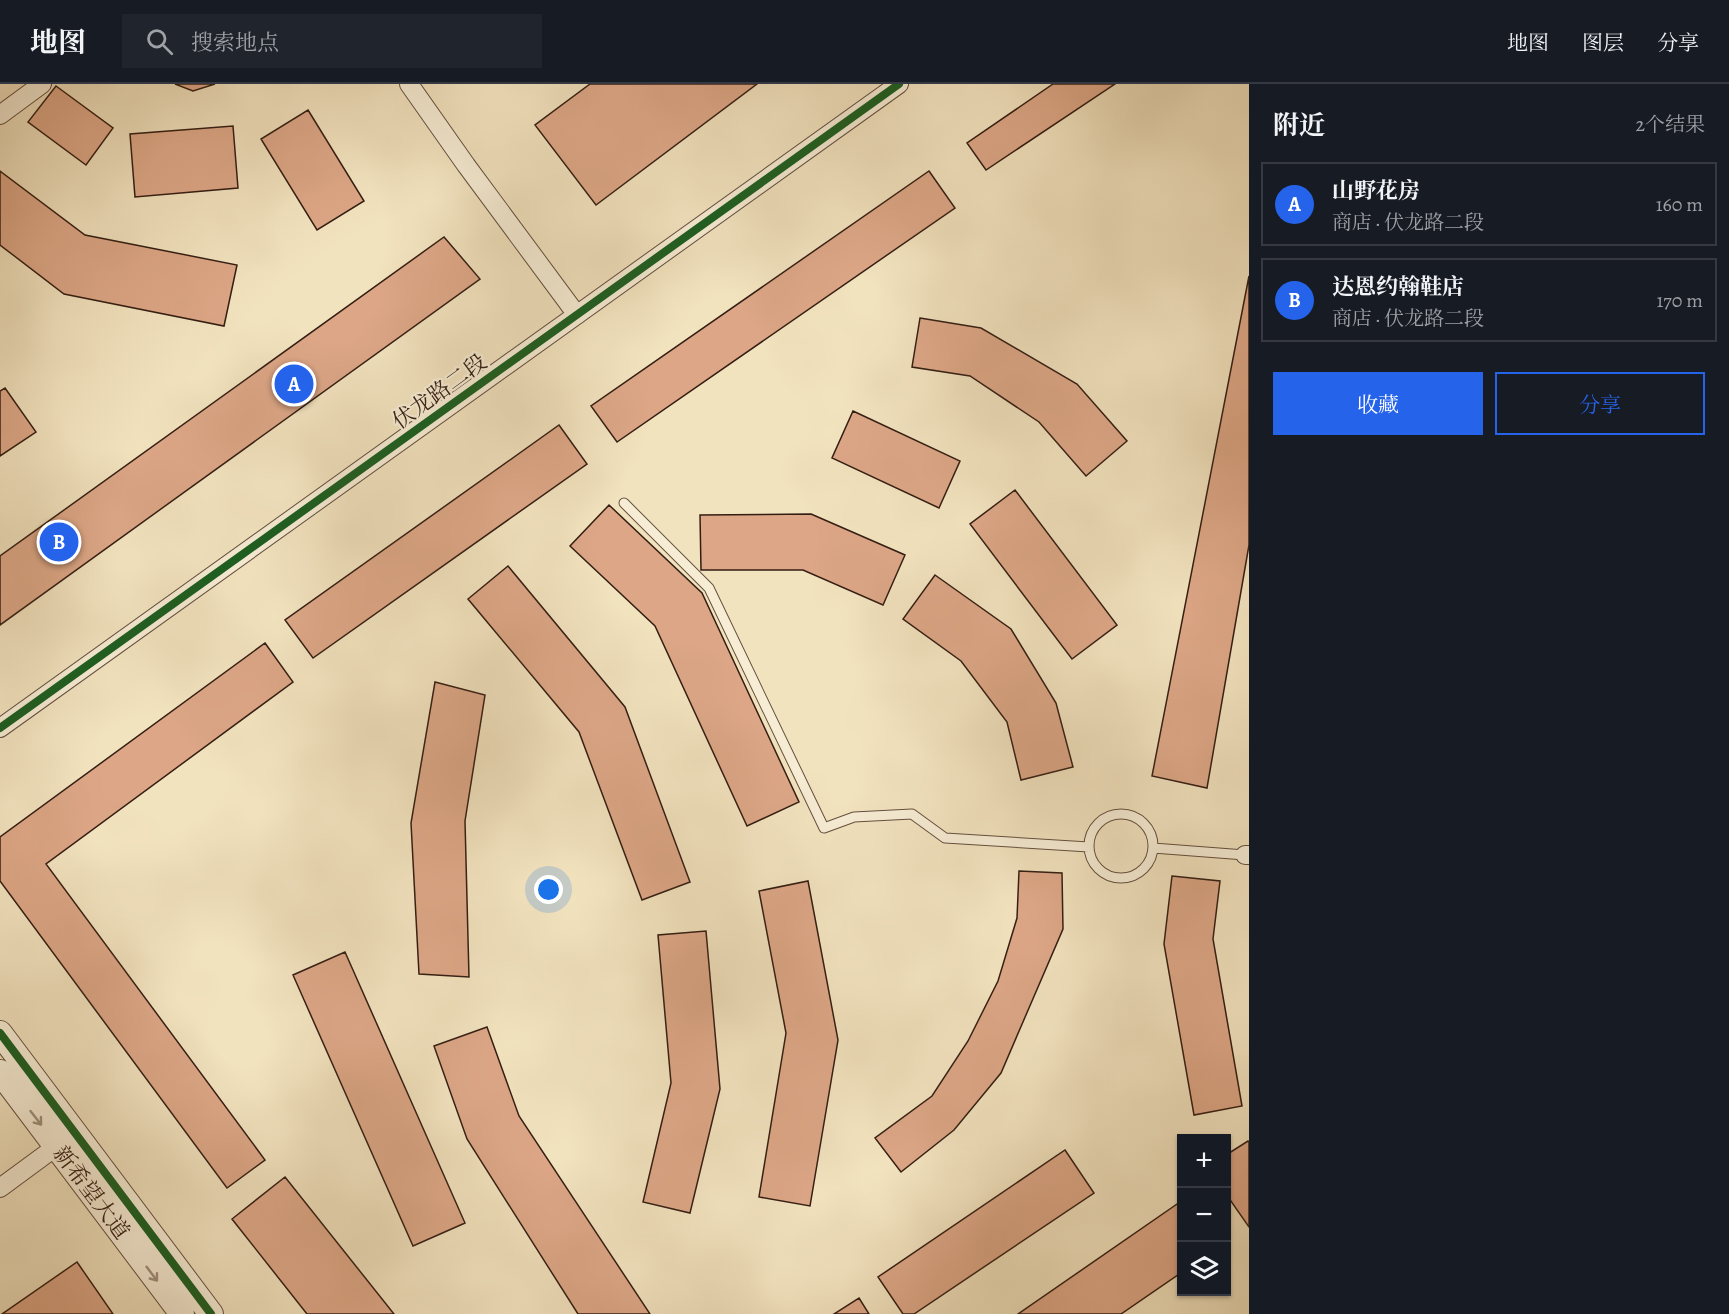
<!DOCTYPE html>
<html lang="zh">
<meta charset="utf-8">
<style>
:root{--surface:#171b24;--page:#20242c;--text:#f1f3f6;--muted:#9ea1a6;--line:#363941;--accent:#2563eb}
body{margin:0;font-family:Alegreya,"Noto Serif SC",serif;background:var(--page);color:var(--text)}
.controls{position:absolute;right:18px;bottom:18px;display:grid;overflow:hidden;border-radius:0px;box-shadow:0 2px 4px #0004}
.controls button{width:54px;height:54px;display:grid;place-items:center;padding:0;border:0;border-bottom:2px solid var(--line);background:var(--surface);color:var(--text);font:30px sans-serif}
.you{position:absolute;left:549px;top:806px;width:21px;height:21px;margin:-15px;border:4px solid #fff;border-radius:50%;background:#1a73e8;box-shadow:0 0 0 9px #1a73e833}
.badge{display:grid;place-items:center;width:39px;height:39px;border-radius:50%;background:var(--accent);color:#fff;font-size:20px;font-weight:700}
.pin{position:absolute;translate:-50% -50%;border:3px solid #fff;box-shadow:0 2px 6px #0006}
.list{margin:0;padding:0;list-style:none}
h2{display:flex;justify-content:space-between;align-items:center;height:78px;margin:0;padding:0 24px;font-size:26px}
h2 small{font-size:20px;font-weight:400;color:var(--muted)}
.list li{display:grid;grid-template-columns:39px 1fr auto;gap:18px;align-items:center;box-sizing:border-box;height:84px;margin:0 12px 12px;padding:0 12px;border:2px solid var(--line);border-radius:0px}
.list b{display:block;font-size:22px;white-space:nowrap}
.list p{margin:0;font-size:20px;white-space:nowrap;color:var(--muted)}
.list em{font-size:20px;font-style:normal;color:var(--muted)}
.actions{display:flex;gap:12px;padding:18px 24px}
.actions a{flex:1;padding:14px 0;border:2px solid var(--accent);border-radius:0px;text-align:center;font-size:21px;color:var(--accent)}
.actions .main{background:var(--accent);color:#fff}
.icon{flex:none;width:33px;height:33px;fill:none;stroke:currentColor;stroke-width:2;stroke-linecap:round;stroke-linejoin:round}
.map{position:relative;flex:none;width:1249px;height:1230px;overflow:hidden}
header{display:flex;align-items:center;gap:36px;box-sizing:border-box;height:84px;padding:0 30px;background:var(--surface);border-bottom:2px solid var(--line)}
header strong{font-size:28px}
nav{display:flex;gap:33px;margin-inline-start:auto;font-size:21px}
.search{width:420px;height:54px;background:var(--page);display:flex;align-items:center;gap:15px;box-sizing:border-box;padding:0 21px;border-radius:0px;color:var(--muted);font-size:22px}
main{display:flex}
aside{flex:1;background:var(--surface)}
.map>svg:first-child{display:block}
.building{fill:#dda787;stroke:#341e13;stroke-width:1.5}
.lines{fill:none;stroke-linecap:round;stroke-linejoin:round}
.service-casing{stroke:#644f3e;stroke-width:11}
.minor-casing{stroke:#644f3e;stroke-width:20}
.tertiary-casing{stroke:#644f3e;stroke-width:26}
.service{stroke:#f7edd5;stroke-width:9}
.minor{stroke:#f7edd5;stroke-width:18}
.tertiary{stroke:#f7edd5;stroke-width:24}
.cycleway-casing{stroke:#f7edd5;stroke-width:11}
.cycleway{stroke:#1b5e20;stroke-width:8}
.oneway{stroke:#9f907e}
.labels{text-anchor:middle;stroke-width:4.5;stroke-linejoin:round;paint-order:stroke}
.street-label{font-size:22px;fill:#341e13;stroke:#f7edd5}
</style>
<header>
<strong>地图</strong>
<div class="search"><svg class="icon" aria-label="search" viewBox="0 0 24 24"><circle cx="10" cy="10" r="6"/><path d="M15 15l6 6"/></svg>搜索地点</div>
<nav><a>地图</a><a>图层</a><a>分享</a></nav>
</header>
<main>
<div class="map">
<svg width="1249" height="1230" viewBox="0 0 1249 1230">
<rect width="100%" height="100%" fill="#f2e3bf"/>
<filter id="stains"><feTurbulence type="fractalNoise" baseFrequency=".00333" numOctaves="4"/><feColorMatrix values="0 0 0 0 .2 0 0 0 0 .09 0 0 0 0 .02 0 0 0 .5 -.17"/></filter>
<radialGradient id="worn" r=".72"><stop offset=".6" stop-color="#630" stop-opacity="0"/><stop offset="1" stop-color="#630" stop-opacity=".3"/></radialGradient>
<!-- building -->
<path class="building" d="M175 0H215L193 7Z
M590 0H757L596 121 535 41Z
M1053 0H1115L986 86 967 59Z
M56 2 113 44 86 81 28 38Z
M308 26 364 117 317 146 261 55Z
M233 42 238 104 135 113 130 50Z
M0 87 85 151 237 181 224 242 64 210 0 161Z
M929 87 955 124 617 358 591 322Z
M444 153 480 195 0 541V472Z
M1249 192V461L1207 704 1152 692Z
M920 234 981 244 1077 300 1127 357 1086 392 1039 338 970 292 912 283Z
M5 304 36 348 0 372V307Z
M853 327 960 377 939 424 832 374Z
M559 341 587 380 313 574 285 536Z
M1015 406 1117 541 1072 575 970 440Z
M609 421 702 509 799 718 747 742 655 542 570 462Z
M811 430 905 471 883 521 803 486H701L700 431Z
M508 482 625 623 690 798 642 816 579 648 468 515Z
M935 491 1011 545 1056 619 1073 683 1021 696 1007 638 961 577 903 535Z
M265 559 293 598 46 780 265 1076 227 1104 0 797V753Z
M435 598 485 611 465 737 469 893 419 890 411 739Z
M1019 787 1062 789 1063 845 1001 989 954 1046 901 1088 875 1054 932 1012 968 957 998 897 1017 834Z
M1172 792 1220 797 1213 855 1242 1022 1194 1031 1164 860Z
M808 797 838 956 810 1122 759 1113 786 949 759 807Z
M706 847 720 1005 690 1129 643 1118 671 999 658 851Z
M345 868 465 1139 413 1162 293 891Z
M487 943 519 1032 650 1230H578L467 1055 434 962Z
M1248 1057 1249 1058V1143L1226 1110V1071Z
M1065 1066 1094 1109 914 1230H903L878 1193Z
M285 1093 394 1230H307L232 1135Z
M1180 1118 1182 1121V1188L1121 1230H1018Z
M77 1178 113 1230H2Z
M859 1214 869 1230H834Z"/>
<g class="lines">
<defs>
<path id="service" d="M624 419 709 504 824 744 854 733 912 730 945 754 1089 763
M1089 762a32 32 0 1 1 64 0a32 32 0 1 1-64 0Z
M1153 764 1245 771"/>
<path id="minor" d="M409 0 466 81 577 231
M0 31 42 0
M0 644 899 0
M1245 771H1249
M0 1104 57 1062"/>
<path id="tertiary" d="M0 949 211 1230
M0 988 182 1230"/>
</defs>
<!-- service casing -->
<use href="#service" class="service-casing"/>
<!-- minor casing -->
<use href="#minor" class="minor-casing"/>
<!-- tertiary casing -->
<use href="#tertiary" class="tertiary-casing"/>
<!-- service -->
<use href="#service" class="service"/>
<!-- minor -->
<use href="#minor" class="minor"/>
<!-- tertiary -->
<use href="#tertiary" class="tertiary"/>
<defs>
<path id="cycleway" d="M0 644 899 0
M0 949 211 1230"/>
</defs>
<!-- cycleway casing -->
<use href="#cycleway" class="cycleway-casing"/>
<!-- cycleway -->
<use href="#cycleway" class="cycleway"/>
</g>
<!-- one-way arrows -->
<defs><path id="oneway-shaft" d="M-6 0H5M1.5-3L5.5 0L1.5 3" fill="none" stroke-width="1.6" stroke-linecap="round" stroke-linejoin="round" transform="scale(1.5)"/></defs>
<g class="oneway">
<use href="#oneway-shaft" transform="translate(36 1034) rotate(52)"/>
<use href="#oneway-shaft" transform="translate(152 1190) rotate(53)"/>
</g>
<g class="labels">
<!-- street labels -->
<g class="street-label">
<text transform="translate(439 307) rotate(-36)" y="8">伏龙路二段</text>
<text transform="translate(92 1108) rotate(53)" y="8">新希望大道</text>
</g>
</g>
<rect width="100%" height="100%" filter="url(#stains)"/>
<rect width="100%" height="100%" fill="url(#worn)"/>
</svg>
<div class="controls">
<button>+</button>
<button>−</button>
<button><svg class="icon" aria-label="layers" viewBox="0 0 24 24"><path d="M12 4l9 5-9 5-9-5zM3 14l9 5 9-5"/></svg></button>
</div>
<div class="you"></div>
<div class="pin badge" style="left:294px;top:300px">A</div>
<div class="pin badge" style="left:59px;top:458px">B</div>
</div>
<aside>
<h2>附近<small>2个结果</small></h2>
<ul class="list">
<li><span class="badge">A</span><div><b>山野花房</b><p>商店 · 伏龙路二段</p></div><em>160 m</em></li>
<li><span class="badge">B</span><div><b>达恩约翰鞋店</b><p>商店 · 伏龙路二段</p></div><em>170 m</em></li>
</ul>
<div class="actions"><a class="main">收藏</a><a>分享</a></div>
</aside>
</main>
